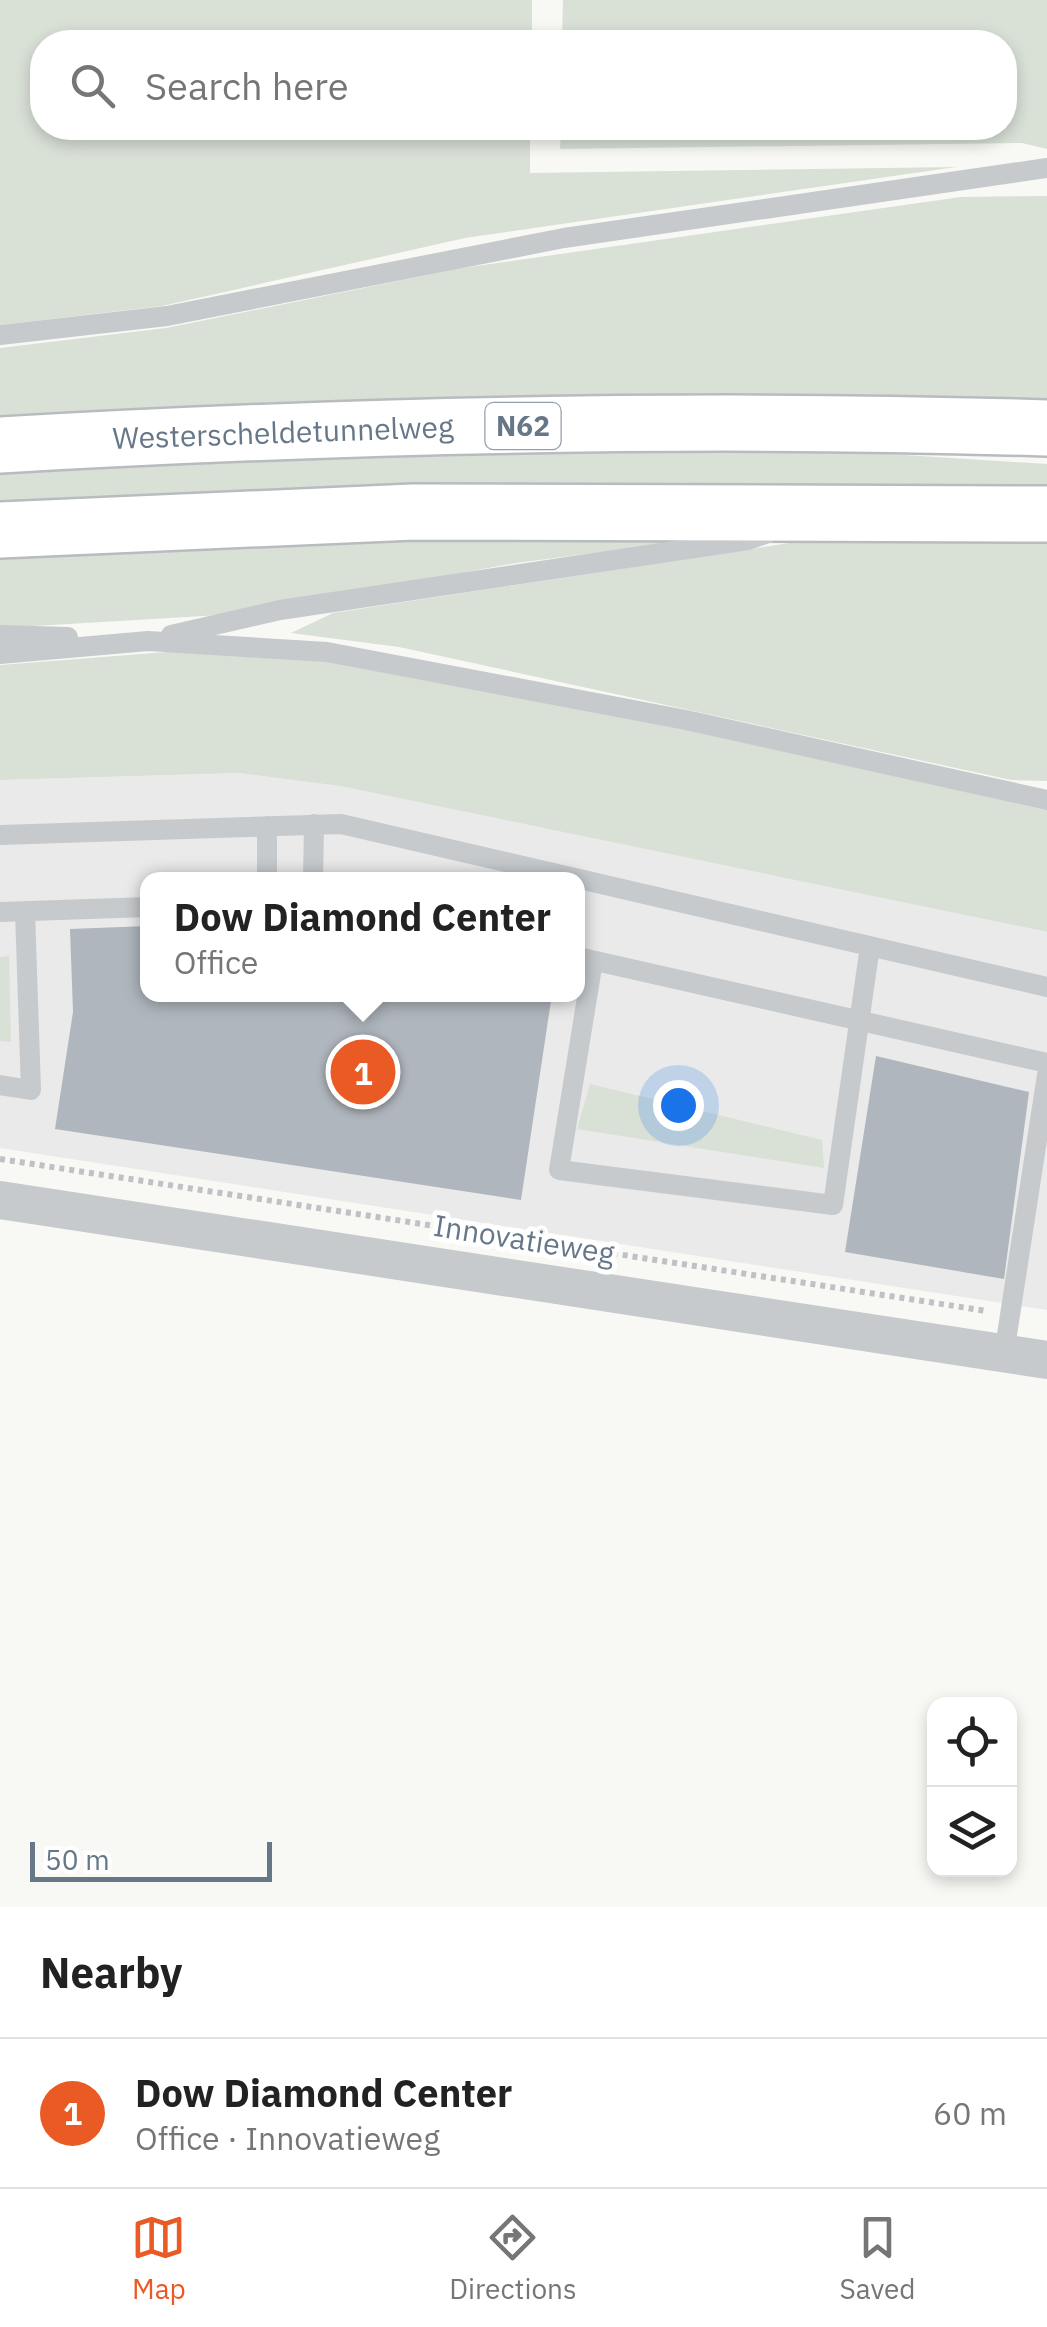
<!DOCTYPE html>
<meta charset="utf-8">
<style>
:root{--surface:#fff;--page:#f2f2f2;--text:#222;--muted:#767676;--line:#e0e0e0;--accent:#ea5a24}
body{margin:0;font-family:"IBM Plex Sans",sans-serif;background:var(--page);color:var(--text)}
.controls{position:absolute;right:30px;bottom:30px;display:grid;overflow:hidden;border-radius:20px;box-shadow:0 5px 15px #0003}
.controls button{width:90px;height:90px;display:grid;place-items:center;padding:0;border:0;border-bottom:2px solid var(--line);background:var(--surface);color:var(--text);font:50px sans-serif}
.scale{position:absolute;left:30px;bottom:25px;width:242px;box-sizing:border-box;padding-left:10px;border:5px solid #678;border-top:0;font-size:28px;line-height:35px;white-space:nowrap;color:#678;-webkit-text-stroke:8px #fff;paint-order:stroke}
.you{position:absolute;left:678px;top:1105px;width:35px;height:35px;margin:-25px;border:8px solid #fff;border-radius:50%;background:#1a73e8;box-shadow:0 0 0 15px #1a73e833}
.badge{display:grid;place-items:center;width:65px;height:65px;border-radius:50%;background:var(--accent);color:#fff;font-size:32px;font-weight:700}
.pin{position:absolute;translate:-50% -50%;border:5px solid #fff;box-shadow:0 2px 10px #0006}
.popup{position:absolute;left:140px;top:872px;width:445px;height:130px;box-sizing:border-box;display:grid;place-content:center;border-radius:20px;background:var(--surface);filter:drop-shadow(0 2px 8px #0005);font-size:32px;white-space:nowrap;color:var(--muted)}
.popup b{font-size:38px;color:var(--text)}
.popup::after{content:'';position:absolute;left:50%;top:100%;margin-left:-20px;border:20px solid transparent;border-top-color:var(--surface)}
.list{margin:0;padding:0;list-style:none}
h2{display:flex;justify-content:space-between;align-items:center;height:130px;margin:0;padding:0 40px;font-size:42px}
h2 small{font-size:32px;font-weight:400;color:var(--muted)}
.list li{display:grid;grid-template-columns:65px 1fr auto;gap:30px;align-items:center;box-sizing:border-box;height:150px;padding:0 40px;border-top:2px solid var(--line)}
.list b{display:block;font-size:38px;white-space:nowrap}
.list p{margin:0;font-size:32px;white-space:nowrap;color:var(--muted)}
.list em{font-size:32px;font-style:normal;color:var(--muted)}
.icon{flex:none;width:55px;height:55px;fill:none;stroke:currentColor;stroke-width:2;stroke-linecap:round;stroke-linejoin:round}
.map{position:relative;flex:none;width:1047px;height:1907px;overflow:hidden}
.search{position:absolute;background:var(--surface);box-shadow:0 5px 15px #0003;left:30px;right:30px;top:30px;height:110px;display:flex;align-items:center;gap:25px;box-sizing:border-box;padding:0 35px;border-radius:40px;color:var(--muted);font-size:38px}
.sheet{height:280px;background:var(--surface)}
nav{display:flex;justify-content:space-around;align-items:center;box-sizing:border-box;height:140px;border-top:2px solid var(--line);background:var(--surface);font-size:28px;color:var(--muted)}
nav a{display:grid;justify-items:center;gap:5px}
nav .on{color:var(--accent)}
.map>svg:first-child{display:block}
.built{fill:#e9eae9;fill-rule:evenodd}
.green{fill:#d9e0d6}
.building{fill:#afb6bd}
.lines{fill:none;stroke-linecap:round;stroke-linejoin:round}
.trunk-casing{stroke:#b8bcbf;stroke-width:60}
.path{stroke:#bfc2c4;stroke-width:6;stroke-dasharray:5 5;stroke-linecap:butt}
.service{stroke:#c6cacd;stroke-width:20}
.minor{stroke:#c6cacd;stroke-width:38}
.trunk{stroke:#fff;stroke-width:55}
.labels{text-anchor:middle;stroke-width:10;stroke-linejoin:round;paint-order:stroke}
.shield{fill:#fff;stroke:#94a0ac;stroke-width:2.5}
.shield-label{font-size:28px;font-weight:bold;fill:#678}
.street-label{font-size:30px;fill:#678;stroke:#fff}
</style>
<div class="map">
<svg width="1047" height="1907" viewBox="0 0 1047 1907">
<rect width="100%" height="100%" fill="#f8f8f5"/>
<!-- built -->
<path class="built" d="M239 773 340 786 1047 932V1310L0 1148V780ZM148 880H578V994H148Z"/>
<!-- green -->
<path class="green" d="M0 0H532V42H42V128H530V173L956 167 465 238 162 306 0 325Z
M563 0H1047V149L1022 143 560 149 561 128H1004V42H562Z
M1047 196V403L0 425V348L166 328 462 268 961 197Z
M681 441 1047 464V489C697 482 349 488 0 506V466Z
M307 528 711 538 516 563 237 614 0 628V544Z
M835 536 1047 540V781L1011 780 399 647 291 633 333 613Z
M206 649C486 669 773 750 1047 810V932L340 786 239 773 0 780V665Z
M9 956 11 1042 0 1041V957Z
M590 1084 822 1140 824 1168 577 1129Z"/>
<!-- building -->
<path class="building" d="M148 926V994H552L521 1200 55 1129 73 1012 70 929Z
M876 1056 1029 1092 1004 1279 845 1252Z"/>
<g class="lines">
<defs>
<path id="trunk" d="M0 445C348 425 698 417 1047 428
M0 530 413 512 1047 514"/>
</defs>
<!-- trunk casing -->
<use href="#trunk" class="trunk-casing"/>
<!-- path -->
<path class="path" d="M0 1159 987 1311"/>
<!-- service -->
<path class="service" d="M0 335 167 316 564 238 1047 168
M0 635 68 637
M171 635 280 610 748 540 768 533
M0 654 148 641 327 652 686 720 1047 800
M267 826V880
M0 835 341 824 1047 987
M313 880 314 824
M0 912 148 907
M578 957 1047 1063
M593 961 559 1170 833 1205 870 946
M0 1085 31 1090 25 912
M1004 1354 1047 1075"/>
<!-- minor -->
<path class="minor" d="M0 1200 1047 1360"/>
<!-- trunk -->
<use href="#trunk" class="trunk"/>
</g>
<g class="labels">
<!-- shield labels -->
<rect class="shield" x="485.5" y="403" width="75" height="46" rx="8"/>
<g class="shield-label">
<text x="523" y="436">N62</text>
</g>
<!-- street labels -->
<g class="street-label">
<text transform="translate(283 433) rotate(-2)" y="10">Westerscheldetunnelweg</text>
<text transform="translate(524 1240) rotate(9)" y="10">Innovatieweg</text>
</g>
</g>
</svg>
<div class="controls">
<button><svg class="icon" aria-label="locate" viewBox="0 0 24 24"><circle cx="12" cy="12" r="6"/><path d="M12 2v4M12 18v4M2 12h4M18 12h4"/></svg></button>
<button><svg class="icon" aria-label="layers" viewBox="0 0 24 24"><path d="M12 4l9 5-9 5-9-5zM3 14l9 5 9-5"/></svg></button>
</div>
<div class="scale">50 m</div>
<div class="you"></div>
<div class="pin badge" style="left:363px;top:1072px">1</div>
<div class="popup"><b>Dow Diamond Center</b>Office</div>
<div class="search"><svg class="icon" aria-label="search" viewBox="0 0 24 24"><circle cx="10" cy="10" r="6"/><path d="M15 15l6 6"/></svg>Search here</div>
</div>
<section class="sheet">
<h2>Nearby<small></small></h2>
<ul class="list">
<li><span class="badge">1</span><div><b>Dow Diamond Center</b><p>Office · Innovatieweg</p></div><em>60 m</em></li>
</ul>
</section>
<nav>
<a class="on"><svg class="icon" aria-label="map" viewBox="0 0 24 24"><path d="M3 6l6-2 6 2 6-2v14l-6 2-6-2-6 2zM9 4v14M15 6v14"/></svg>Map</a>
<a><svg class="icon" aria-label="directions" viewBox="0 0 24 24"><path d="M12 3l9 9-9 9-9-9zM9 14v-3h6M13 9l2 2-2 2"/></svg>Directions</a>
<a><svg class="icon" aria-label="saved" viewBox="0 0 24 24"><path d="M7 4h10v16l-5-4-5 4z"/></svg>Saved</a>
</nav>
